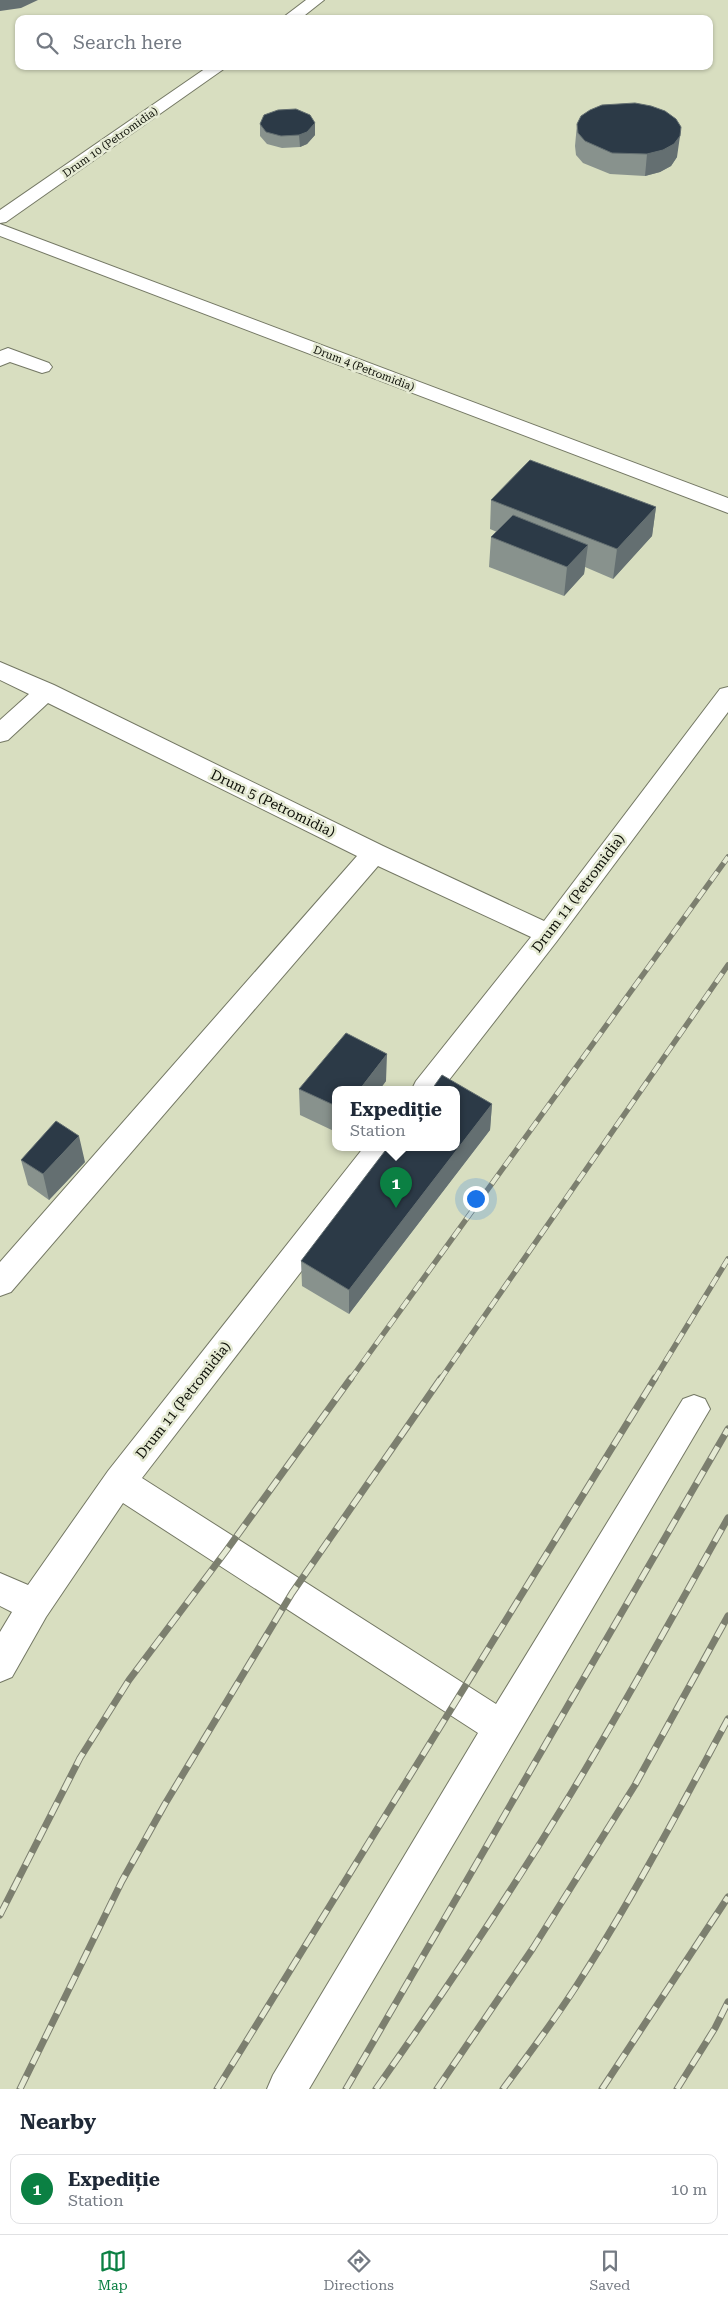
<!DOCTYPE html>
<meta charset="utf-8">
<style>
:root{--surface:#fff;--page:#f2f2f3;--text:#1f2937;--muted:#747a83;--line:#e0e1e3;--accent:#0b8043}
body{margin:0;font-family:"Roboto Serif",serif;background:var(--page);color:var(--text)}
.you{position:absolute;left:475px;top:1198px;width:18px;height:18px;margin:-12px;border:4px solid #fff;border-radius:50%;background:#1a73e8;box-shadow:0 0 0 8px #1a73e833}
.badge{display:grid;place-items:center;width:32px;height:32px;border-radius:50%;background:var(--accent);color:#fff;font-size:16px;font-weight:700}
.pin{position:absolute;translate:-50% -41px;filter:drop-shadow(0 1px 2px #0008)}
.pin::after{content:'';position:absolute;top:26px;width:18px;height:15px;background:inherit;clip-path:polygon(0 0,100% 0,50% 100%)}
.popup{position:absolute;left:332px;top:1086px;width:128px;height:65px;box-sizing:border-box;display:grid;place-content:center;border-radius:10px;background:var(--surface);filter:drop-shadow(0 1px 4px #0005);font-size:16px;white-space:nowrap;color:var(--muted)}
.popup b{font-size:19px;color:var(--text)}
.popup::after{content:'';position:absolute;left:50%;top:100%;margin-left:-10px;border:10px solid transparent;border-top-color:var(--surface)}
.list{margin:0;padding:0;list-style:none}
h2{display:flex;justify-content:space-between;align-items:center;height:65px;margin:0;padding:0 20px;font-size:21px}
h2 small{font-size:16px;font-weight:400;color:var(--muted)}
.list li{display:grid;grid-template-columns:32px 1fr auto;gap:15px;align-items:center;box-sizing:border-box;height:70px;margin:0 10px 10px;padding:0 10px;border:1px solid var(--line);border-radius:10px}
.list b{display:block;font-size:19px;white-space:nowrap}
.list p{margin:0;font-size:16px;white-space:nowrap;color:var(--muted)}
.list em{font-size:16px;font-style:normal;color:var(--muted)}
.icon{flex:none;width:28px;height:28px;fill:none;stroke:currentColor;stroke-width:2;stroke-linecap:round;stroke-linejoin:round}
.map{position:relative;flex:none;width:728px;height:2089px;overflow:hidden}
.search{position:absolute;background:var(--surface);box-shadow:0 1px 4px #0004;left:15px;right:15px;top:15px;height:55px;display:flex;align-items:center;gap:12px;box-sizing:border-box;padding:0 18px;border-radius:10px;color:var(--muted);font-size:19px}
.sheet{height:145px;background:var(--surface)}
nav{display:flex;justify-content:space-around;align-items:center;box-sizing:border-box;height:70px;border-top:1px solid var(--line);background:var(--surface);font-size:14px;color:var(--muted)}
nav a{display:grid;justify-items:center;gap:2px}
nav .on{color:var(--accent)}
.map>svg:first-child{display:block}
.built{fill:#d8dec0;fill-rule:evenodd}
.lines{fill:none;stroke-linecap:round;stroke-linejoin:round}
.minor-casing{stroke:#747864;stroke-width:2}
.minor{fill:#fff;fill-rule:evenodd}
.rail-far1-casing{stroke:#7c7f6f;stroke-width:5.5}
.rail-casing{stroke:#7c7f6f;stroke-width:7}
.rail-far1{stroke:#e5ead3;stroke-width:4;stroke-dasharray:11;stroke-linecap:butt}
.rail{stroke:#e5ead3;stroke-width:5;stroke-dasharray:14;stroke-linecap:butt}
.wall{fill:#88928d}
.shaded-wall{fill:#646f71}
.building{fill:#2c3a47;stroke:#646f71}
.labels{text-anchor:middle;stroke-width:5;stroke-linejoin:round;paint-order:stroke}
.far-street-label{font-size:11px;fill:#0d0f07;stroke:#e5ead3}
.street-label{font-size:14px;fill:#0d0f07;stroke:#e5ead3}
</style>
<div class="map">
<svg width="728" height="2089" viewBox="0 0 728 2089">
<rect width="100%" height="100%" fill="#e5ead3"/>
<!-- built -->
<path class="built" d="M0 0H728V2089H0ZM19 19H709V66H19ZM336 1089H456V1147H336Z"/>
<g class="lines">
<defs>
<path id="minor" d="M306 0H324L300 19H281Z
M209 66H228L6 222 0 223V210Z
M0 224 728 498V513L0 236Z
M8 348 49 363 52 367 49 371 42 373 10 362 0 366V351Z
M0 662 54 685 383 846 544 921 720 689 728 687V712L557 941 442 1089H412L416 1081 531 937 378 866 11 1292 0 1296V1262L357 856 48 703 8 740 0 742V720L29 694 0 680Z
M364 1147H395L391 1155 142 1478 496 1704 683 1399 694 1395 705 1399 710 1409 309 2089H267L273 2075 478 1733 123 1503 46 1617 12 1677 0 1682V1632L12 1612 0 1606V1573L28 1585 108 1471Z"/>
</defs>
<!-- minor casing -->
<use href="#minor" class="minor-casing"/>
<!-- minor -->
<use href="#minor" class="minor"/>
<defs>
<path id="rail-far1" d="M350 1380 728 857
M440 1380 728 965
M654 1380 728 1259"/>
<path id="rail" d="M0 1915 80 1758 129 1680 226 1551 351 1378
M20 2089 122 1881 165 1804 292 1593 441 1378
M217 2089 655 1378
M346 2089 728 1429
M376 2089C444 1993 509 1895 570 1795 625 1704 676 1610 728 1518
M437 2089 533 1948 635 1785 728 1616
M503 2089C530 2052 558 2016 582 1977 635 1894 681 1806 728 1719
M602 2089 728 1897
M677 2089 715 2028 728 2002"/>
</defs>
<!-- rail-far1 casing -->
<use href="#rail-far1" class="rail-far1-casing"/>
<!-- rail casing -->
<use href="#rail" class="rail-casing"/>
<!-- rail-far1 -->
<use href="#rail-far1" class="rail-far1"/>
<!-- rail -->
<use href="#rail" class="rail"/>
</g>
<!-- wall -->
<path class="wall" d="M315 123V135L307 144 300 147 282 148 267 144 260 136V124Z
M577 124 677 157 671 166 660 172 645 176 610 174 583 163 576 155 575 146Z
M491 500 656 507 652 536 613 579 585 567 584 574 564 596 489 567 491 537 497 532 490 529Z
M386 1081 380 1089H336V1132L300 1115 299 1089Z
M492 1104 490 1130 349 1314 302 1286 301 1261Z
M21 1160 85 1162 49 1200 28 1185Z"/>
<!-- shaded-wall -->
<path class="shaded-wall" d="M0 0H38L21 8 0 11Z
M315 123V135L307 144 300 147 299 135Z
M680 136 677 157 671 166 660 172 645 176 647 154Z
M656 507 652 536 613 579 617 549Z
M588 545 584 574 564 596 567 567Z
M387 1054 386 1081 380 1089H360Z
M492 1104 490 1130 349 1314V1290Z
M79 1136 85 1162 49 1200 43 1174Z"/>
<!-- building -->
<path class="building" d="M635 103 651 106 665 111 676 119 681 127 680 136 674 144 663 150 647 154 612 153 585 141 578 133 577 124 581 116 590 110 602 105Z
M296 109 310 115 315 123 307 132 299 135 281 136 266 132 260 124 264 115 278 110Z
M530 460 656 507 617 549 491 500Z
M513 515 588 545 567 567 491 537Z
M346 1033 387 1054 360 1089H336V1106L299 1089Z
M442 1075 492 1104 349 1290 301 1261 388 1147H456V1089H432Z
M56 1121 79 1136 43 1174 21 1160Z"/>
<g class="labels">
<!-- far-street labels -->
<g class="far-street-label">
<text transform="translate(110 142) rotate(-35)" y="4">Drum 10 (Petromidia)</text>
<text transform="translate(364 368) rotate(21)" y="4">Drum 4 (Petromidia)</text>
</g>
<!-- street labels -->
<g class="street-label">
<text transform="translate(273 803) rotate(26)" y="5">Drum 5 (Petromidia)</text>
<text transform="translate(578 893) rotate(-53)" y="5">Drum 11 (Petromidia)</text>
<text transform="translate(183 1400) rotate(-52)" y="5">Drum 11 (Petromidia)</text>
</g>
</g>
</svg>
<div class="you"></div>
<div class="pin badge" style="left:396px;top:1208px">1</div>
<div class="popup"><b>Expediție</b>Station</div>
<div class="search"><svg class="icon" aria-label="search" viewBox="0 0 24 24"><circle cx="10" cy="10" r="6"/><path d="M15 15l6 6"/></svg>Search here</div>
</div>
<section class="sheet">
<h2>Nearby<small></small></h2>
<ul class="list">
<li><span class="badge">1</span><div><b>Expediție</b><p>Station</p></div><em>10 m</em></li>
</ul>
</section>
<nav>
<a class="on"><svg class="icon" aria-label="map" viewBox="0 0 24 24"><path d="M3 6l6-2 6 2 6-2v14l-6 2-6-2-6 2zM9 4v14M15 6v14"/></svg>Map</a>
<a><svg class="icon" aria-label="directions" viewBox="0 0 24 24"><path d="M12 3l9 9-9 9-9-9zM9 14v-3h6M13 9l2 2-2 2"/></svg>Directions</a>
<a><svg class="icon" aria-label="saved" viewBox="0 0 24 24"><path d="M7 4h10v16l-5-4-5 4z"/></svg>Saved</a>
</nav>
